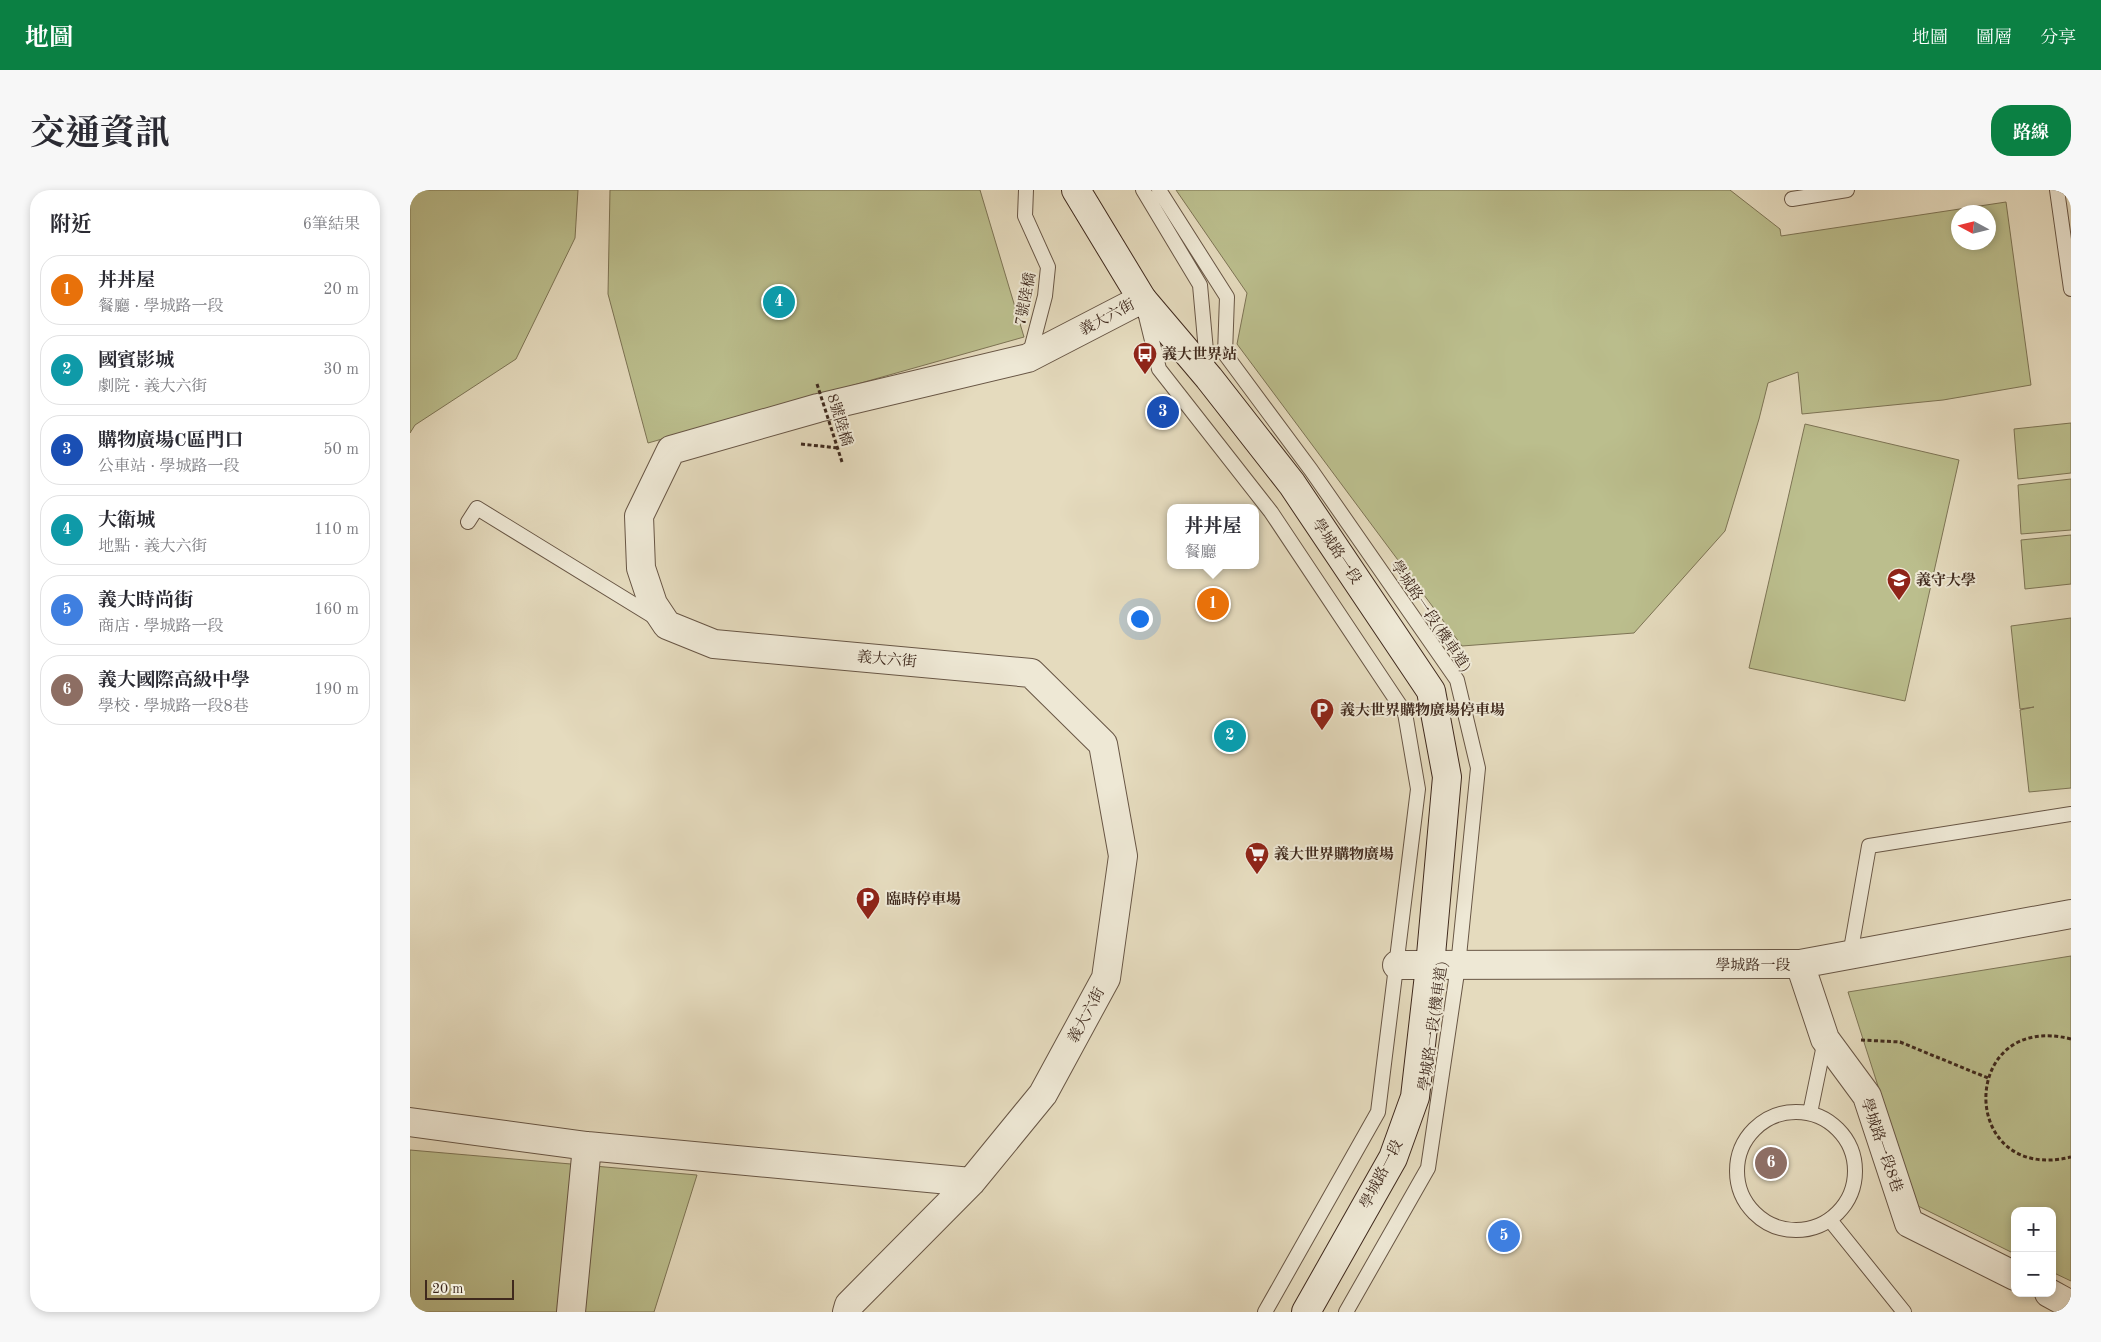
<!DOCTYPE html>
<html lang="zh-TW">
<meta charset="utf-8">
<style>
:root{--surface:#fff;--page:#f7f7f7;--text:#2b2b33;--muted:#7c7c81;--line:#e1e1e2;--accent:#0b8043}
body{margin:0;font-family:"Old Standard TT","Noto Serif TC",serif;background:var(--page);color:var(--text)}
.controls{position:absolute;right:15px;bottom:15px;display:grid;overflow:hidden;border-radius:10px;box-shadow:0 2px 8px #0003}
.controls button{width:45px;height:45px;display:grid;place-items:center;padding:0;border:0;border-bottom:1px solid var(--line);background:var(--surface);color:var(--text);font:25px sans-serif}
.compass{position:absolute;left:1541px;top:15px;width:45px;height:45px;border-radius:50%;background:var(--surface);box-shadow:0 2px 8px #0003;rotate:277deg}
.scale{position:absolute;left:15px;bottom:12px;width:89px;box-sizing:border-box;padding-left:5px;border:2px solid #3f291d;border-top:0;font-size:14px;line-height:18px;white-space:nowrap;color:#3f291d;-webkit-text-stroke:4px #eee8d5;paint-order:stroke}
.you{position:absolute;left:729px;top:428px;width:18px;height:18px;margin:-12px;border:4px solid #fff;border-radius:50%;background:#1a73e8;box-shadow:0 0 0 8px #1a73e833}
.badge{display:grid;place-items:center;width:32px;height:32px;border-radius:50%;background:var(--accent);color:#fff;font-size:16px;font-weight:700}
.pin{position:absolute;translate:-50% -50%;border:2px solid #fff;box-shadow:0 1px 5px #0006}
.popup{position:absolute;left:757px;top:314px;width:92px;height:65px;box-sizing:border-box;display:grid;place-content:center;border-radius:10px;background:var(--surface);filter:drop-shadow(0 1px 4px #0005);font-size:16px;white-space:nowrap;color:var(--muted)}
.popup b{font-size:19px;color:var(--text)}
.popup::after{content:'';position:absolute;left:50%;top:100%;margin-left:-10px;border:10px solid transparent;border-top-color:var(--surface)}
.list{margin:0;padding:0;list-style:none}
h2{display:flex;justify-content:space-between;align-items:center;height:65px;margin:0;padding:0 20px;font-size:21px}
h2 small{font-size:16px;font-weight:400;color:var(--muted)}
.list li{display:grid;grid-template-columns:32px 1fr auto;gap:15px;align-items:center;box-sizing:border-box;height:70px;margin:0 10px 10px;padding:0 10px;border:1px solid var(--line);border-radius:20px}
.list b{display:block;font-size:19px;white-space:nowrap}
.list p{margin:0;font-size:16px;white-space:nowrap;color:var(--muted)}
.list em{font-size:16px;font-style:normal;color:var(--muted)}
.map{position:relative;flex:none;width:1661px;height:1122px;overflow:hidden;border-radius:20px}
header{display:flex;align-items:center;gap:30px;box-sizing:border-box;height:70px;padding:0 25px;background:var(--accent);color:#fff}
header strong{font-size:24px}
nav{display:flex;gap:28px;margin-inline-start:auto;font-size:18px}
.intro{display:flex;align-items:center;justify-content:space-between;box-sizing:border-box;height:120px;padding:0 30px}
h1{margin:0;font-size:35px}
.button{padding:12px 22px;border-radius:20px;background:var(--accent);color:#fff;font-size:18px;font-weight:700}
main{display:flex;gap:30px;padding:0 30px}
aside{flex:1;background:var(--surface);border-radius:20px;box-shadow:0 2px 8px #0003}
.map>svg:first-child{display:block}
.green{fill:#bbbe8d;stroke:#7d7455;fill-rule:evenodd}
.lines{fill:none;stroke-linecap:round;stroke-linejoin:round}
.service-casing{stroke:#685645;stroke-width:16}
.minor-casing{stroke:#685645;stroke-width:30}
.secondary-casing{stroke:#3f291d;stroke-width:30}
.path{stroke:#3f291d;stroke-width:3;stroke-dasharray:4 2.5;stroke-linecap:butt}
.service{stroke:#eee8d5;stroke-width:14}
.minor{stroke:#eee8d5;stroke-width:28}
.secondary{stroke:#eee8d5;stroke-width:28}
.path-bridge{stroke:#3f291d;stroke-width:3;stroke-dasharray:4 2.5;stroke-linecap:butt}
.labels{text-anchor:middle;stroke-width:4;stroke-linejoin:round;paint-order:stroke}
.street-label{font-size:15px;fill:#3f291d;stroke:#eee8d5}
.poi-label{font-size:15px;font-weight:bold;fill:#3f291d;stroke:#eee8d5;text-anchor:start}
</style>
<header>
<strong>地圖</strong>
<nav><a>地圖</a><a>圖層</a><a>分享</a></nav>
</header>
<div class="intro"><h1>交通資訊</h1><a class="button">路線</a></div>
<main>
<aside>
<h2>附近<small>6筆結果</small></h2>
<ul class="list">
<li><span class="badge" style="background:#e8710a">1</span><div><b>丼丼屋</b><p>餐廳 · 學城路一段</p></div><em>20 m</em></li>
<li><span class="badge" style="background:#0f9aa8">2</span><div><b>國賓影城</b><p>劇院 · 義大六街</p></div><em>30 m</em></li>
<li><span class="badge" style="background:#1a4fb4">3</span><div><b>購物廣場C區門口</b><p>公車站 · 學城路一段</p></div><em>50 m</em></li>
<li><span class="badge" style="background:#0f9aa8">4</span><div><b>大衛城</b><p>地點 · 義大六街</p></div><em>110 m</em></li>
<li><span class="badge" style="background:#3f7fe0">5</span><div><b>義大時尚街</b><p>商店 · 學城路一段</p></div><em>160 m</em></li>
<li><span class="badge" style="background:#8d6e63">6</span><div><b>義大國際高級中學</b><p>學校 · 學城路一段8巷</p></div><em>190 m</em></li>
</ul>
</aside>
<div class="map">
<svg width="1661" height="1122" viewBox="0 0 1661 1122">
<rect width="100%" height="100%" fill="#e5dbbe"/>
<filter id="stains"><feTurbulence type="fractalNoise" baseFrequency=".004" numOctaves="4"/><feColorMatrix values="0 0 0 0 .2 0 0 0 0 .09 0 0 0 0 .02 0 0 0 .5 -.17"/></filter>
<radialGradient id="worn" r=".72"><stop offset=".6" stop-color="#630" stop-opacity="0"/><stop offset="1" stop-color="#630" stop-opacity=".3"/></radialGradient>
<!-- green -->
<path class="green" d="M0 0H168L165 48 106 169 5 235 0 243Z
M200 0H570L614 147 238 253 198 104Z
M766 0H1320L1370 39 1371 46 1596 12 1621 195 1533 210 1392 224 1388 182 1358 193 1349 229 1315 341 1224 443 1052 456 827 154 837 103ZM1548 22H1578V52H1548Z
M1661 233V283L1608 289 1604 239Z
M1395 234 1549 270 1495 511 1339 478Z
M1661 289V340L1611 344 1608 295Z
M1661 345V394L1615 399 1611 350Z
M1661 428V598L1619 602 1610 520 1624 517 1610 519 1601 436Z
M1661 766V1091L1642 1082V1021H1605V1064L1506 1015 1438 802Z
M0 960 287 985 244 1122H0Z"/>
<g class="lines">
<defs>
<path id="service" d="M616 0 615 26 638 77 635 106 619 167
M733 0 790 95 798 183
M749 0 817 107 815 164 901 280 1047 490 1068 578 1048 776 1018 978 936 1122
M1647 0 1661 99
M1382 9 1437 0
M735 122 749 179 861 322 995 523 1008 599 968 922 855 1122
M58 332 67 318 246 428
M1440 765 1459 656 1661 624
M1327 981a59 59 0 1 1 118 0a59 59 0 1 1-118 0Z
M1400 923 1415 850
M1420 1030 1494 1122"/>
<path id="minor" d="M1390 774 1415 849 1457 906 1499 1033 1605 1086
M987 775 1390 774 1661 724
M0 932 177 956 561 992
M1639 1103 1661 1115
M161 1122 177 956
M437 1122 439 1115 561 992 633 904 696 788 713 666 693 554 621 483 304 454 257 435 243 414 231 378 229 326 261 260 408 218 618 168 732 109"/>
<path id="secondary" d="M666 0 732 109 799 188 882 294 1021 501 1037 587 1020 776 1005 907 983 968 896 1122"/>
</defs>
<!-- service casing -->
<use href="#service" class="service-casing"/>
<!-- minor casing -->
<use href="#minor" class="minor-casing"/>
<!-- secondary casing -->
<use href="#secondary" class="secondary-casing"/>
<!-- path -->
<path class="path" d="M391 254 428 258
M955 523 964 516
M1661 849C1548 820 1547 995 1661 967
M1451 850 1490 852 1578 888"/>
<!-- service -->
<use href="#service" class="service"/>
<!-- minor -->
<use href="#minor" class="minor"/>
<!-- secondary -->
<use href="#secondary" class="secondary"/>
<!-- path-bridge -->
<path class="path-bridge" d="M407 194 432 272"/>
</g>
<!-- icons -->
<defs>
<symbol id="bus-pin" viewBox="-11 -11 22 30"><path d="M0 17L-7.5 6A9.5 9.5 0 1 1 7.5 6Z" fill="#8f2418" stroke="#eee8d5"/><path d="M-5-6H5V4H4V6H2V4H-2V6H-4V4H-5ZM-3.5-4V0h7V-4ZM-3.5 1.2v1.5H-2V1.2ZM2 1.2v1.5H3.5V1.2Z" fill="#fff"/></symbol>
<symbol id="university-pin" viewBox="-11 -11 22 30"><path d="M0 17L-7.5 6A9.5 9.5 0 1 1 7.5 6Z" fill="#8f2418" stroke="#eee8d5"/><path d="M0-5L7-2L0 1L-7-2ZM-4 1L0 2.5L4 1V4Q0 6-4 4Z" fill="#fff"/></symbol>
<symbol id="parking-pin" viewBox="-11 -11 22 30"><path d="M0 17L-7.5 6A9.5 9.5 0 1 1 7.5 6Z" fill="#8f2418" stroke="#eee8d5"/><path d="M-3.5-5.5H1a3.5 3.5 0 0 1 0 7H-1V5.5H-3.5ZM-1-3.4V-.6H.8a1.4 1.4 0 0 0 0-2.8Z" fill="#fff"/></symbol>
<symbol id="supermarket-pin" viewBox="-11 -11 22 30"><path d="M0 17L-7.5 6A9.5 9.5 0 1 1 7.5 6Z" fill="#8f2418" stroke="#eee8d5"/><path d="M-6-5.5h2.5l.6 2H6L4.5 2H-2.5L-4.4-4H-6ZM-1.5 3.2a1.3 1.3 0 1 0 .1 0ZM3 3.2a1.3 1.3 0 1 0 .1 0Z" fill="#fff"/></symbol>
</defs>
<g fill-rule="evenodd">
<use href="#bus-pin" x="721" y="150" width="28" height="38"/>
<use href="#university-pin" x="1475" y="376" width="28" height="38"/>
<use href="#parking-pin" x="898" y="506" width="28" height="38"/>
<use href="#supermarket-pin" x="833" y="650" width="28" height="38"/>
<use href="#parking-pin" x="444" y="695" width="28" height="38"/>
</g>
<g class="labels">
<!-- street labels -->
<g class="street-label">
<text transform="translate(615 109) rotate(-79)" y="5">7號陸橋</text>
<text transform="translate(697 127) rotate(-28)" y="5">義大六街</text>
<text transform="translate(430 230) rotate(73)" y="5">8號陸橋</text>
<text transform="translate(927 361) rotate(56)" y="5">學城路一段</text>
<text transform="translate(1021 426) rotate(56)" y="5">學城路一段(機車道)</text>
<text transform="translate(477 469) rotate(5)" y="5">義大六街</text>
<text x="1343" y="780">學城路一段</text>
<text transform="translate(676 825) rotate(-62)" y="5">義大六街</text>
<text transform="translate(1023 836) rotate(-82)" y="5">學城路一段(機車道)</text>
<text transform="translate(1472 955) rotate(71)" y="5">學城路一段8巷</text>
<text transform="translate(971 984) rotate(-63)" y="5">學城路一段</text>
</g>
<!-- poi labels -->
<g class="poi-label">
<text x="752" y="169">義大世界站</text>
<text x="1506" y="395">義守大學</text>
<text x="930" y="525">義大世界購物廣場停車場</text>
<text x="864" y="669">義大世界購物廣場</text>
<text x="476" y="714">臨時停車場</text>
</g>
</g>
<rect width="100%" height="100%" filter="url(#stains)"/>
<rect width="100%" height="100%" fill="url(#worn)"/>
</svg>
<div class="controls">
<button>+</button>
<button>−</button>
</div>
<svg class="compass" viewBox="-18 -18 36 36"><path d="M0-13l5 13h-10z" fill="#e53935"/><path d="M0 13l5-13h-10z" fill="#7c7c81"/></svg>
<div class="scale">20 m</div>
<div class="you"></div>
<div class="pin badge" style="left:803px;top:414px;background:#e8710a">1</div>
<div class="popup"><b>丼丼屋</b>餐廳</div>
<div class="pin badge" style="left:820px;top:546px;background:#0f9aa8">2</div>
<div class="pin badge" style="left:753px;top:222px;background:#1a4fb4">3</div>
<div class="pin badge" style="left:369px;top:112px;background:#0f9aa8">4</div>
<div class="pin badge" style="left:1094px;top:1046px;background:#3f7fe0">5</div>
<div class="pin badge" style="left:1361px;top:973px;background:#8d6e63">6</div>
</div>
</main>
